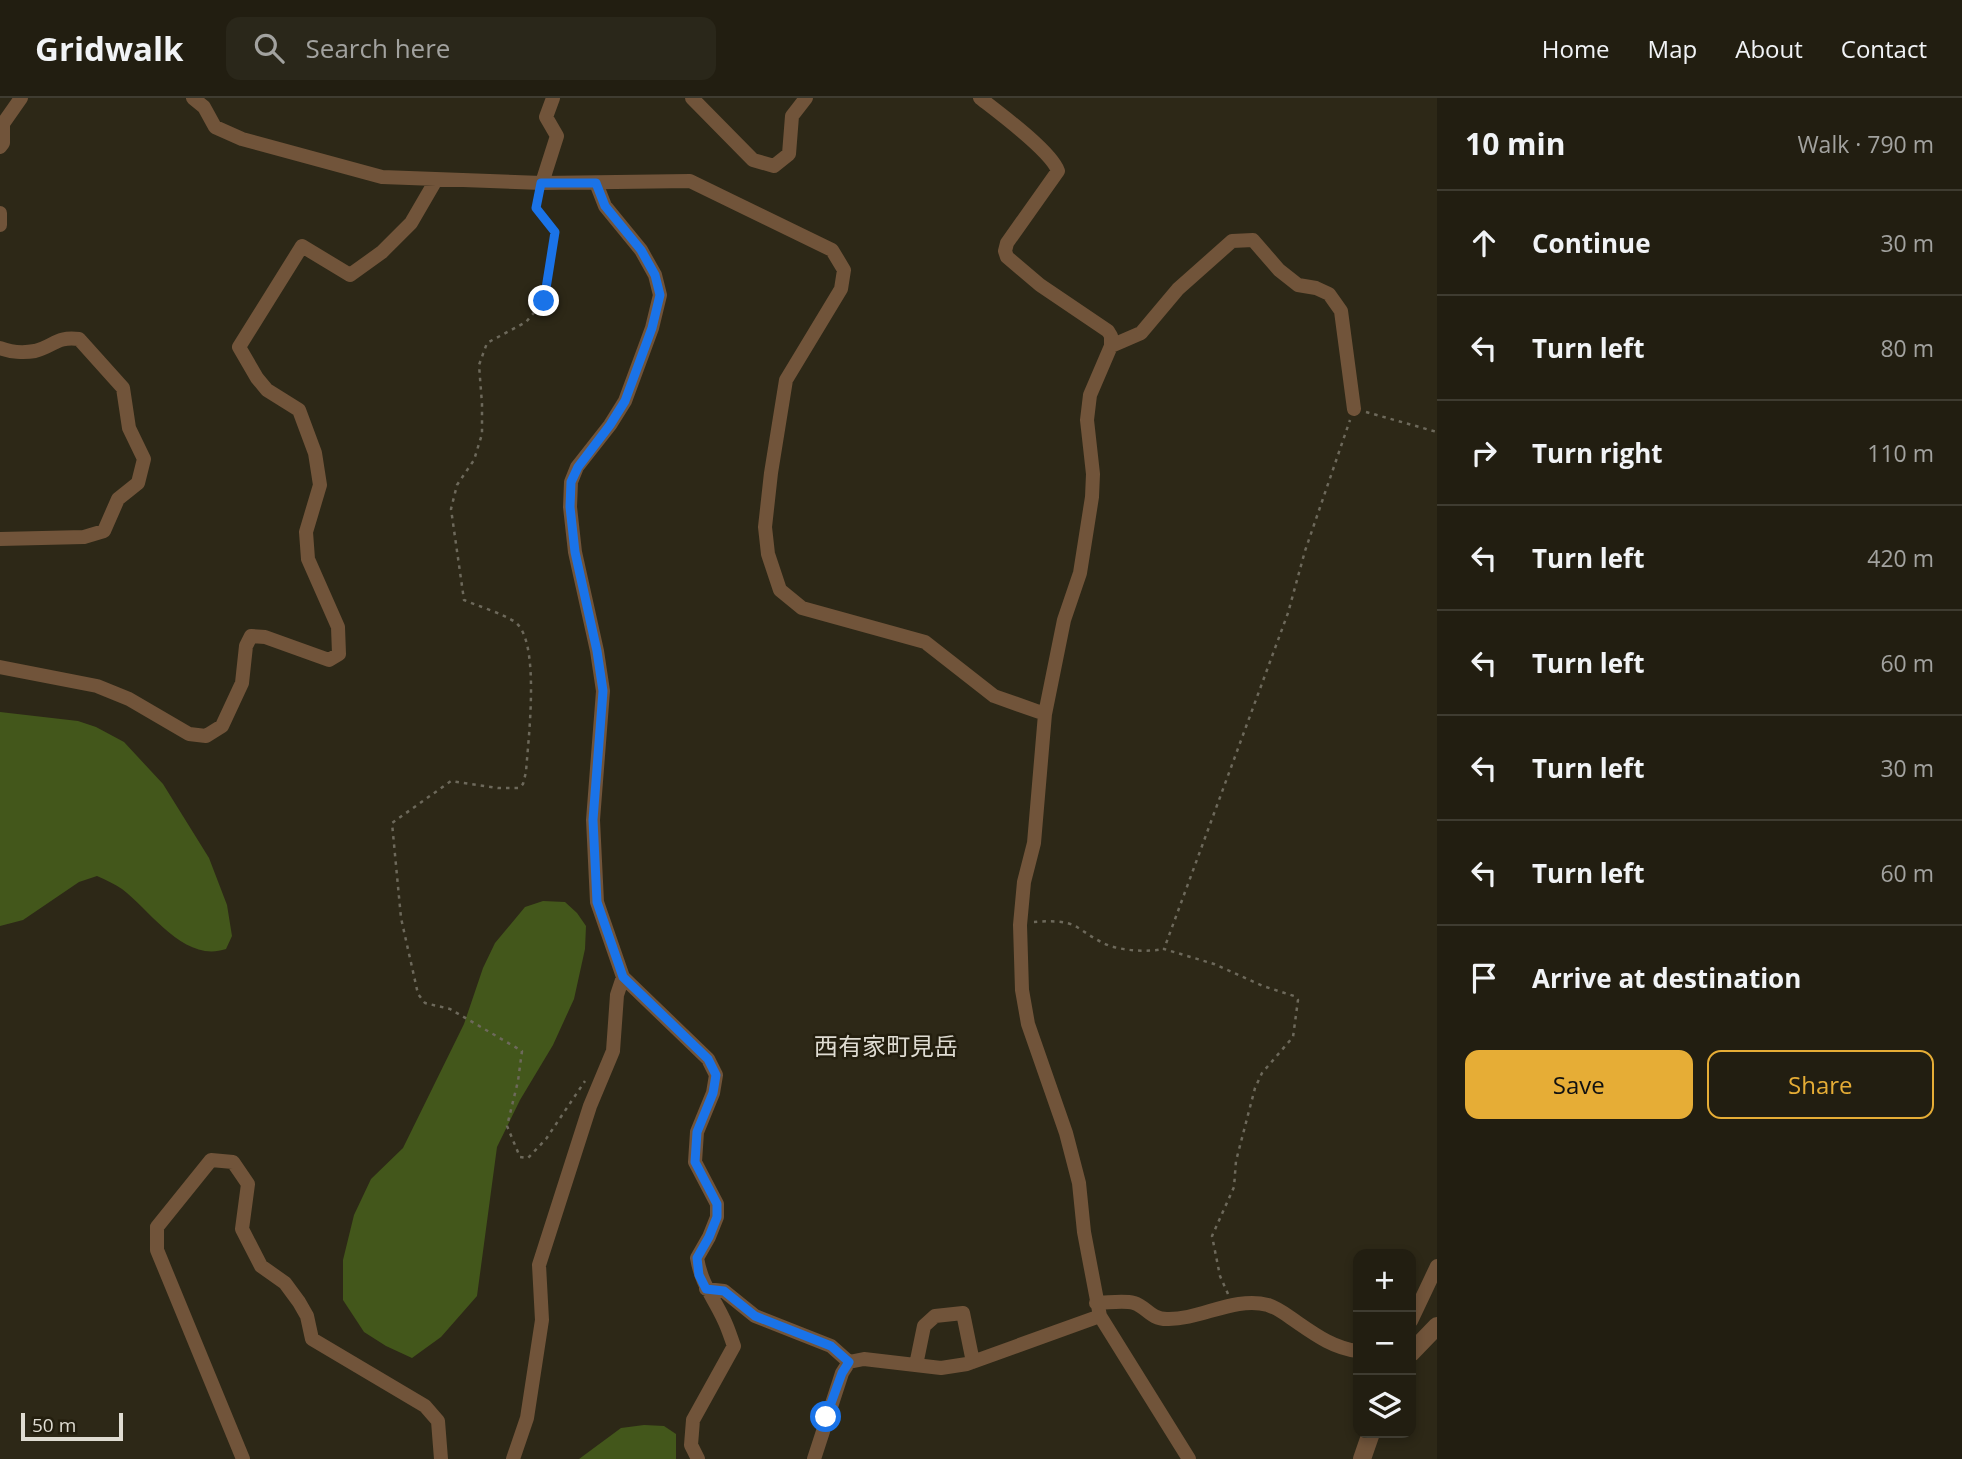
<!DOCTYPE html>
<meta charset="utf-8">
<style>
:root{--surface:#221e11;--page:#2a271a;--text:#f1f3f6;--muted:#a2a29f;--line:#3f3c31;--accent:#e6ad36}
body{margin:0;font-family:"Open Sans","Noto Sans JP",sans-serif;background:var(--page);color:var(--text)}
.controls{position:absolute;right:21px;bottom:21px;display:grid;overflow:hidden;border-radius:14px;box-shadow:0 4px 10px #0003}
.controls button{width:63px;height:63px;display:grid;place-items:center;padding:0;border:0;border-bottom:2px solid var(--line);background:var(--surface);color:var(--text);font:35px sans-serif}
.scale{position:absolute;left:21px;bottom:18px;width:102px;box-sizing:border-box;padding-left:7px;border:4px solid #dfdcd2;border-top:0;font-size:19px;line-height:24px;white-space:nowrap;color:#dfdcd2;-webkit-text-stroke:5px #231e0e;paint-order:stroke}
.stop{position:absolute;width:21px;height:21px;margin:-16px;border:5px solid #1a73e8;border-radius:50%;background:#fff}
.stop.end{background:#1a73e8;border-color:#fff;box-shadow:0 2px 7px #0008}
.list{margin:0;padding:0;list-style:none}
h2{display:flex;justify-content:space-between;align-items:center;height:91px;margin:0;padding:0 28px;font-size:30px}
h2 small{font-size:23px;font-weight:400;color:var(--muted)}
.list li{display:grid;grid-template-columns:46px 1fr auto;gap:21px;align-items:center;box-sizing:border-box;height:105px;padding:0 28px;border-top:2px solid var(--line)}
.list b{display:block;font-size:26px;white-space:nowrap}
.list em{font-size:23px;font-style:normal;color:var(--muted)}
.actions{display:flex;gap:14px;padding:21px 28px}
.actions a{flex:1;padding:16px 0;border:2px solid var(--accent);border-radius:14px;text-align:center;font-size:24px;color:var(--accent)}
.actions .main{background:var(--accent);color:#111}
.icon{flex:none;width:38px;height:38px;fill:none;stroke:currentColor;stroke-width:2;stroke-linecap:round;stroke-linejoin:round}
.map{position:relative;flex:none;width:1437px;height:1361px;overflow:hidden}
header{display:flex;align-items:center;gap:42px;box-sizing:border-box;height:98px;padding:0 35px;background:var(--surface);border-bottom:2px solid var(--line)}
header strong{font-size:33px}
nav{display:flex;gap:38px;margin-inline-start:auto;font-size:24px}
.search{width:490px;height:63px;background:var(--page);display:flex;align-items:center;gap:18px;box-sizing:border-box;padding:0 24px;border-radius:14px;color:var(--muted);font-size:26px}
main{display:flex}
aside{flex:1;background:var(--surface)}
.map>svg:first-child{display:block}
.green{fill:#43571b}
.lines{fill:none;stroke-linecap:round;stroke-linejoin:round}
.path{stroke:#6d695b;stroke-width:2.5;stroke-dasharray:3.5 5;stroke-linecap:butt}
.minor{stroke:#71543a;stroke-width:14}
.tertiary{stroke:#71543a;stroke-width:18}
.route{stroke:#1a73e8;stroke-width:9}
.labels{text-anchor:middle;stroke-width:5;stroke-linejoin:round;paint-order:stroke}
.quarter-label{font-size:24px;fill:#dfdcd2;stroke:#231e0e}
</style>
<header>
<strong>Gridwalk</strong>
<div class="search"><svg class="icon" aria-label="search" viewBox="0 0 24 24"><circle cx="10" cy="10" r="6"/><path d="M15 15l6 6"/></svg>Search here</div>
<nav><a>Home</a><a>Map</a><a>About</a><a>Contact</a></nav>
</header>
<main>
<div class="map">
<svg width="1437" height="1361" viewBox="0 0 1437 1361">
<rect width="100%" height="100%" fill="#2d2817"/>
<!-- green -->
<path class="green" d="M0 614 78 623 96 629 124 644 163 686 209 760 227 807 232 838 226 851C184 865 152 814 122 791 115 786 106 782 97 778L79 784 23 822 0 828Z
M543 803 565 804 577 815 586 828 585 851 574 901 553 947 520 1002 497 1049 477 1198 441 1239 412 1260 386 1248 364 1234 343 1202V1162L354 1117 371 1081 403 1050 464 926 483 870 495 845 525 809Z
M644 1327 664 1328 676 1336V1361H579L621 1330Z"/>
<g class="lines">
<!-- path -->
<path class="path" d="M539 98 536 110 555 134 544 203 526 224 487 245 479 267 482 306V336L474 362 457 387 451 411 464 502C478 508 504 516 515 524 541 543 528 643 526 674L523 686 519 690H498L451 683 392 725 401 820 418 896 425 905 450 911 522 953 518 983 507 1028 520 1059 528 1060 546 1041 585 983
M1366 314 1437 334
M1034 824C1046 823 1066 822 1077 829 1088 836 1097 843 1110 848 1127 853 1147 854 1164 851
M1228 1196 1220 1178 1212 1138 1234 1089 1236 1063 1255 990 1262 975 1293 939 1298 902 1294 898 1263 888 1214 866 1164 851 1288 515 1305 453 1350 322"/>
<!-- minor -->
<path class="minor" d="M193 0 204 9 215 29 242 41 382 79 542 85 690 83 832 152 844 172 841 191 786 282 771 375 765 429 768 456 780 492 802 510 925 544 994 598 1045 616
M692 0 753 62 774 68 789 56 792 18 806 0
M980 0C998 14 1051 53 1058 73L1007 145 1005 153 1007 159 1040 187 1108 233 1111 238V248L1090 297 1087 322 1093 376 1092 399 1080 475 1064 522 1045 616 1034 745 1024 784 1020 827 1022 892 1028 926 1066 1035 1079 1085 1084 1134 1100 1218 1189 1361
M0 30 21 0
M0 49 3 45V24
M542 85 557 38 546 19 553 0
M596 85 605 108 641 152 655 177 660 197 652 230 625 303 610 327 577 369 571 384 570 409 575 454 597 553 603 593 593 722 597 804 623 879 708 961 716 977 713 995 697 1034 695 1064 717 1106V1119L709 1139 697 1160C702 1188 713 1198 724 1222 728 1230 731 1240 734 1248L693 1322 691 1347 698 1361
M0 115V127
M1111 248 1141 235 1178 191 1232 143 1253 142 1279 172 1298 187 1316 190 1329 196 1341 213 1354 311
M0 250C10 254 24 255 35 253 54 248 57 238 79 241L123 290 129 330 144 361 138 385 118 401 104 433 84 439 0 441
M0 569 97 588 129 601 189 636 206 638 222 628 242 585 246 548 251 538 265 539 329 562 339 556 338 529 308 461 306 434 320 387 315 355 299 312 267 292 257 280 239 249 302 148 350 177 382 154 411 125 436 82
M706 1191 724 1193 755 1218 831 1248 849 1264
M1096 1205C1108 1205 1123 1202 1134 1205 1147 1209 1150 1221 1167 1221 1200 1222 1234 1198 1268 1207 1277 1210 1284 1215 1291 1220 1313 1235 1332 1250 1358 1253
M1411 1223 1437 1168
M916 1267 924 1228 935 1218 963 1215 973 1264
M243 1361 157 1152V1129L211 1062 233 1064 248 1086 242 1131 261 1168 285 1185 299 1204 307 1218 312 1241 425 1308 438 1323 441 1361
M513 1361 527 1320 542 1222 539 1167 590 1008 613 953 617 897 623 879
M814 1361 842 1275 849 1264 864 1261 941 1270 967 1266 1100 1218"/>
<!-- tertiary -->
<path class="tertiary" d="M1411 1255 1437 1228
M1362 1361 1371 1335"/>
</g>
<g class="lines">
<!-- route -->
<path class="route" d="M544 203 555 134 536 110 541 85H596L605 108 641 152 655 177 660 197 652 230 625 303 610 327 578 369 571 384 570 409 575 454 597 553 603 593 593 722 597 804 623 879 708 961 716 977 713 995 697 1034 695 1064 717 1106V1119L709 1139 697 1160 699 1177 706 1191 724 1193 755 1218 831 1248 849 1264 842 1275 826 1319"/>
</g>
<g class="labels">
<!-- quarter labels -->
<g class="quarter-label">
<text x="886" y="957">西有家町見岳</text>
</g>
</g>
</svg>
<div class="controls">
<button>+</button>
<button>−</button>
<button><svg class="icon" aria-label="layers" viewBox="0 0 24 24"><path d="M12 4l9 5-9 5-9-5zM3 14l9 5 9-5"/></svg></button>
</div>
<div class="scale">50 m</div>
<div class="stop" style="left:826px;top:1319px"></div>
<div class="stop end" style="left:544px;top:203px"></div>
</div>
<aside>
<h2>10 min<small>Walk · 790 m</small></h2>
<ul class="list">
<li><svg class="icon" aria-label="ahead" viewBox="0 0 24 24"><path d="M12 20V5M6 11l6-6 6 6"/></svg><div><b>Continue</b></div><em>30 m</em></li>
<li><svg class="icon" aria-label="left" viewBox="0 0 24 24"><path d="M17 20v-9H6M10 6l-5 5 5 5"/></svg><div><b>Turn left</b></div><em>80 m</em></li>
<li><svg class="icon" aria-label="right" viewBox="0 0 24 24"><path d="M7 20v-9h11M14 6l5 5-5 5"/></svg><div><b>Turn right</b></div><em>110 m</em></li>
<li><svg class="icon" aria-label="left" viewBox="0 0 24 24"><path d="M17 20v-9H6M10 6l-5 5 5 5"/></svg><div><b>Turn left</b></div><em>420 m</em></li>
<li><svg class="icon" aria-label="left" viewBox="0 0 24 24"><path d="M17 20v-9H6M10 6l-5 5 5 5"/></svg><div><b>Turn left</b></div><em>60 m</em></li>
<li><svg class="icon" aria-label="left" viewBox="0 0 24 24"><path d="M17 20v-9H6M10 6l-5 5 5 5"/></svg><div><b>Turn left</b></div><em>30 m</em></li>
<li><svg class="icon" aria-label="left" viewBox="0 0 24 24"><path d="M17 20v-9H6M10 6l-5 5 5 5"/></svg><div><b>Turn left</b></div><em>60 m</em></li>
<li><svg class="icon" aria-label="arrive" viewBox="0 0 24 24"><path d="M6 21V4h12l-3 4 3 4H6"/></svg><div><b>Arrive at destination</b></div></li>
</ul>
<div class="actions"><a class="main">Save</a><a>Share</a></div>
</aside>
</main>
